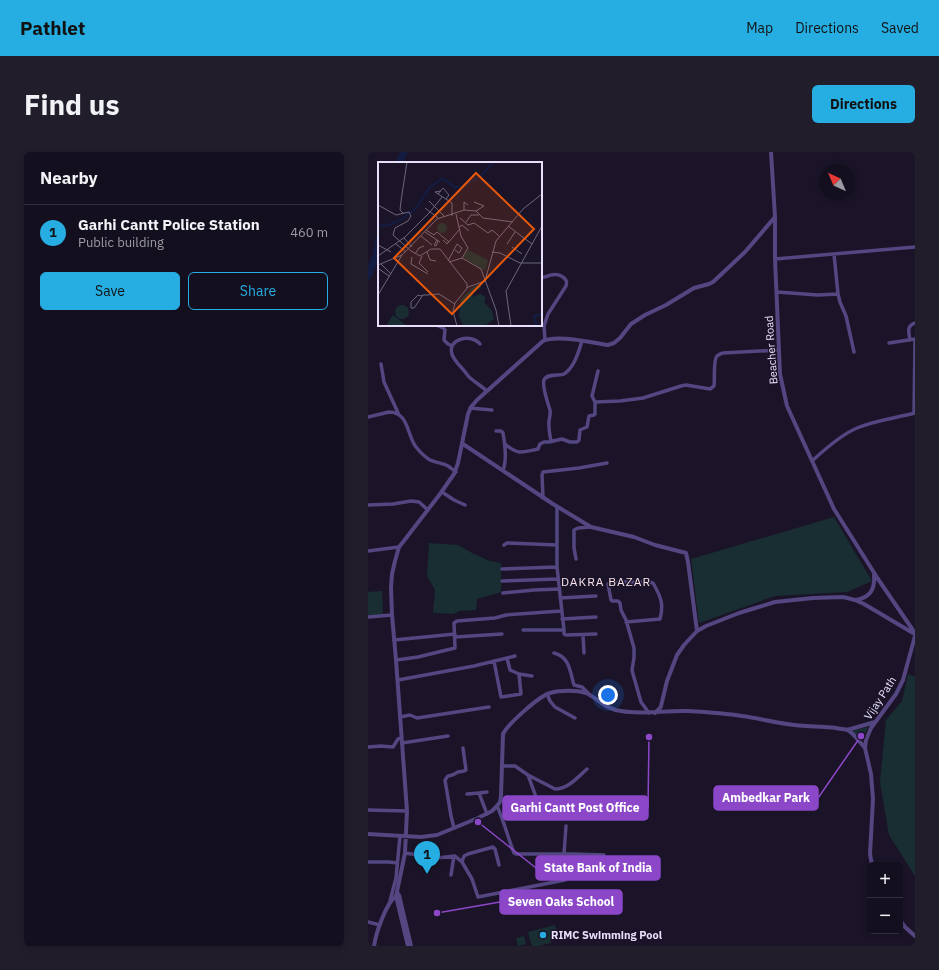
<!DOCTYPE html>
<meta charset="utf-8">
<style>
:root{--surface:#140f1e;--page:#211d2b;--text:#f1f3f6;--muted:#9d9ca4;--line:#332f3c;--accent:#26ade1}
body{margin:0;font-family:"IBM Plex Sans",sans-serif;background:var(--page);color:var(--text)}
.controls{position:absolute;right:12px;bottom:12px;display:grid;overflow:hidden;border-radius:6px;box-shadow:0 2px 6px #0003}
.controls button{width:36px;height:36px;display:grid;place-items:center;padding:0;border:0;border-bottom:1px solid var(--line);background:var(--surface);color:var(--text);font:20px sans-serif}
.compass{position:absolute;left:451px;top:12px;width:36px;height:36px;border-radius:50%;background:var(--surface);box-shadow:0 2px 6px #0003;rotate:316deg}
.you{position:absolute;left:240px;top:543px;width:14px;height:14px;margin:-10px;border:3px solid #fff;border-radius:50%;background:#1a73e8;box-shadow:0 0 0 6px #1a73e833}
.badge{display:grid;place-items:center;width:26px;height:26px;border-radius:50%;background:var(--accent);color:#111;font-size:13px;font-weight:700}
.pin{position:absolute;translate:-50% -33px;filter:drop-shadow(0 1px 2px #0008)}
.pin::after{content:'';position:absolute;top:21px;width:14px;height:12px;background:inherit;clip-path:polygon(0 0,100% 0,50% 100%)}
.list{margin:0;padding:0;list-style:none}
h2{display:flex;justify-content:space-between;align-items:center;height:52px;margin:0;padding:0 16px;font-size:17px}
h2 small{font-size:13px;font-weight:400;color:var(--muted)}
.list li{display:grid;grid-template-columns:26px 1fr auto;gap:12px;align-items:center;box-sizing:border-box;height:56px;padding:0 16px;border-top:1px solid var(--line)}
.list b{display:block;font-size:15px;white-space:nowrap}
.list p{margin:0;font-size:13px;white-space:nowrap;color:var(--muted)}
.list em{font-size:13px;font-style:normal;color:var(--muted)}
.actions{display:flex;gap:8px;padding:12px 16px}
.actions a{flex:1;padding:9px 0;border:1px solid var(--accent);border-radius:6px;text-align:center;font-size:14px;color:var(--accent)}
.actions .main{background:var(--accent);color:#111}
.map{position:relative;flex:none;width:547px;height:794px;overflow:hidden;border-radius:6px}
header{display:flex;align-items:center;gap:24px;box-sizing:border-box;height:56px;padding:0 20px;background:var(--accent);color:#111}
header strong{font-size:19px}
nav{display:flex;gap:22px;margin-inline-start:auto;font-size:14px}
.intro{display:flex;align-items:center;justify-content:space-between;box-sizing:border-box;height:96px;padding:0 24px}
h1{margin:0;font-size:28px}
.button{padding:10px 18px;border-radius:6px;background:var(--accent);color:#111;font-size:14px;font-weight:700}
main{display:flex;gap:24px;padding:0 24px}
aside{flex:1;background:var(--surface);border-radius:6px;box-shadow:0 2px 6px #0003}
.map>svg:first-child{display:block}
.green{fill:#182e32}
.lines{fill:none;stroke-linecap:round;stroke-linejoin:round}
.river{stroke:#131c43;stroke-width:7}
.minor{stroke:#534681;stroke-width:3.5}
.tertiary{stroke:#534681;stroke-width:4}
.poi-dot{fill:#26ade1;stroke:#1b1428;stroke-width:1.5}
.labels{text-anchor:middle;stroke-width:3;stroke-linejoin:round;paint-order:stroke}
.street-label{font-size:11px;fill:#e8e0fb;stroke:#1b1428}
.poi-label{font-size:11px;font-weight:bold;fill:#e8e0fb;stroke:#1b1428;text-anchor:start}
.neighbourhood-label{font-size:12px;letter-spacing:1px;fill:#fbe2ed;stroke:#1b1428}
.inset-river{fill:none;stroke:#131c43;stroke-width:2}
.inset-road{fill:none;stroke:#6d667c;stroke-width:1}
.view{fill:#e8590c;fill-opacity:0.15;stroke:#e8590c;stroke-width:2}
.inset-edge{fill:none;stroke:#e8e0fb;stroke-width:2}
.leader{fill:none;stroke:#8b47c8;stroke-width:1.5}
.callout-dot{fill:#8b47c8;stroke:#1b1428;stroke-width:1.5}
.callout{fill:#8b47c8;stroke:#8b47c8;stroke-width:1.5}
.callout-label{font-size:12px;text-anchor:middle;font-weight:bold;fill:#fff}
</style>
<header>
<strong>Pathlet</strong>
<nav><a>Map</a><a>Directions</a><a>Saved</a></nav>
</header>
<div class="intro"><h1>Find us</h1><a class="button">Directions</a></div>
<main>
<aside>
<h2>Nearby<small></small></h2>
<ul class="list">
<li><span class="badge">1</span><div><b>Garhi Cantt Police Station</b><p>Public building</p></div><em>460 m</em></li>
</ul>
<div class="actions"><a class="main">Save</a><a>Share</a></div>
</aside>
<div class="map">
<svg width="547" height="794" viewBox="0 0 547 794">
<rect width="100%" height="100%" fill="#1b1428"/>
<!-- green -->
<path class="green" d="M466 365 504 429 479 440 407 444 331 471 323 407Z
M61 391 90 393 104 401 122 409 133 411V440L109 447 108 458 92 459 85 462 65 461 67 438 59 424Z
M14 439 15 463H0V440Z
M540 522 547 525V724L521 683 512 630 518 568 534 549Z
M500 575 494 589 484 579Z
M187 773 190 785 182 787 183 791 171 794H164L160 780Z
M156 784 158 792 150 794 148 786Z"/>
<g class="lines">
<!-- river -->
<path class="river" d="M31 11 36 0
M0 124 8 104 11 87"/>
<!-- minor -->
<path class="minor" d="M466 102 470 142 472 150 478 164 486 200
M407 107 547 95
M173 126C181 124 188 120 195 125 199 128 199 130 198 134L180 162 176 174 177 188
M409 140 450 143 470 142
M68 173 75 176 77 178 76 188 80 192 84 194
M542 188C541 181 538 174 547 171
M521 191 547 187
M112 192C103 181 79 187 84 202 85 206 88 209 91 213 95 217 98 221 101 225 107 230 113 234 119 239
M13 212 16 230 31 263
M227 250 224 244 230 219
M102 256 124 258
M546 261 547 187
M0 265 21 260C41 260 39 284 48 295 52 300 57 305 62 308 68 311 75 311 80 314 83 316 85 318 88 320
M128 279H133L135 281C137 291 139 309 135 318
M183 289C182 284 181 279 181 274 180 268 183 264 182 258 180 252 174 233 176 228 179 221 192 224 196 222 206 216 211 199 214 189
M137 292C151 304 154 300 170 297L172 292 176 290H181L194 287 202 290H209L211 288 212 278 219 275 221 264 226 263 227 262V250L252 249 275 246 313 234 318 233 342 237 346 234C347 227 345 208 349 204 350 203 354 201 355 201L411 198
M444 309C456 298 474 282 489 276 508 268 528 266 547 261
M74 340 86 348 97 353
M175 346 174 323 175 320 211 316 239 311
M0 353 25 352 43 349 51 350 60 358
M136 393 139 391 189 393
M0 399 31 395
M208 407 206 396V378L210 376 223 375
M134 417 189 415
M134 429 189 427
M135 441 166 438 191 437
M192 446 228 444
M0 465 24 463
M194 467 228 465
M258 470 292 467C296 452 293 445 285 431L281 430H254L241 431 240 432 243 448 244 449H250L252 451 253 458 258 468 266 496V506L264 518 265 522 273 550 281 561
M155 478H196L189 415V355
M196 478V482L198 483 228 482
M215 483 216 501
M87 485 134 482
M26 488 87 482
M186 501C202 505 202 520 206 533L214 535 222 543
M28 508 50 505 87 496 86 471 89 469 127 466 138 463 193 459
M126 509 133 545 153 542 151 522 142 518 139 506
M151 522 164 524
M30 528 106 514 147 504
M179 542 182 549 187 555 207 566
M32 565 42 563 49 566 121 555
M34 591 80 584
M0 595 13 594 25 595 30 587 33 586
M134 614H147L160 623 187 637C200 637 210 625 219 617
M160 623 168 645
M111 641 119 640
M99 642 111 641 119 662
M129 654C136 669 140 686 146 701L148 702H206L236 703
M0 658 39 659
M86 676 83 664 77 628 80 624C86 623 86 622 90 620 93 619 96 620 98 618L95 596
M37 701 69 706 87 704 94 710 104 727 110 745 197 728C202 726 206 722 211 720 220 717 230 717 240 717
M196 702 198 674
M0 710H21L29 711
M94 710 96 704 100 702 125 695 127 697 131 713
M83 723 86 704
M22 749 28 726 32 684
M0 770 12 773"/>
<!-- tertiary -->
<path class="tertiary" d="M403 0 407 65V107L412 222 419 254 466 357 510 427 547 481
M95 292 185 352 223 375 266 385 287 393 318 401 320 410 329 479
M488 448C503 445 507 437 506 423
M287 561 292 556 293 554 299 529 309 503 316 493 329 479 338 474 371 461 407 450 445 446 475 445 487 448 496 452 545 481
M479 578 507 570
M0 682 53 685 69 683 110 666 124 659 129 654 132 650 133 644 135 582C140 572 171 544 182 541 192 538 209 538 218 541 231 547 237 557 253 559 275 563 298 558 320 559 338 560 356 561 374 564 389 566 404 570 419 572 435 575 452 574 468 576 471 577 476 577 480 578 486 582 492 590 497 596
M504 713 502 702 505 647 503 622 497 596 498 588 503 576 528 542 535 528 547 484
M29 740 31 743 43 794
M532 768 537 775 547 784
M6 794C8 781 18 751 28 744
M40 794 28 744 37 701 39 659 28 508 24 463 23 436 24 422 27 409 31 395 35 390 72 342 86 322 90 311 100 262 103 255 109 248 175 189C190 182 224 191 240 193L246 191 252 186 263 172 277 163 298 153 326 136 341 132 345 130 377 100 407 65"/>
</g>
<!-- markers -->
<circle class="poi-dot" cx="175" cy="783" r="4"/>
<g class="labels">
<!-- street labels -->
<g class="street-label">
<text transform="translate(403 198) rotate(-94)" y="4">Beacher Road</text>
<text transform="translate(512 546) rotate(-57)" y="4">Vijay Path</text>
</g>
<!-- poi labels -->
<g class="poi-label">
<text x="183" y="787">RIMC Swimming Pool</text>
</g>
<!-- neighbourhood labels -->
<g class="neighbourhood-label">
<text x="238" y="434">DAKRA BAZAR</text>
</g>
</g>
<!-- overview -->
<g transform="translate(10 10)">
<rect width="164" height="164" fill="#1b1428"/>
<path d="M59 66a5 5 0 1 1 10 0a5 5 0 1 1-10 0ZM90 88 110 98 107 109 85 95ZM102 122 103 126 96 130 94 135 102 132 108 135 106 140 114 149 116 157 107 164H85L81 154 83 137 95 125ZM17 150a7 7 0 1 1 14 0a7 7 0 1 1-14 0ZM15 153 29 164H8Z" fill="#182e32"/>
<path class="inset-river" d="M0 63 9 64 24 57 37 47 53 24 65 17 77 25H83L103 14 115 0M159 164 156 154 164 152"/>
<path class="inset-road" d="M63 29 57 30 74 41V54M60 32 65 26 71 33 68 37M51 39 67 55M96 40 106 44 98 49M0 43 18 53 31 50 33 54 30 59 17 66 15 73 33 89 42 94 53 87H62L89 122V126M47 46 60 56M86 48V40L90 43M52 50 64 35M26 52 22 48 23 39 29 0M78 52 83 74 90 86 84 96M82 56 90 63 96 61 110 71 114 68 121 74M88 60 93 53H101M130 64 154 82M81 65 84 63 91 69M48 68 56 73 59 70 71 80M47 70 62 80M43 74 54 83M26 76 34 85M59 78 56 83 58 84 60 79M65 78 69 82 81 68M18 82 28 90M129 82 137 70M0 83 13 90M134 85 144 92M49 90 52 98 58 99M114 90 122 91 142 101H164M37 92 41 86 46 84M0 94 27 75 52 50M44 94 41 101 50 110M34 95 33 102 50 112M70 99 79 82 84 86 81 91 77 88M71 100 84 96 103 107 118 148 121 164M3 102 13 112M0 103 24 93M1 107 11 114M107 119 118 79 145 47 164 32M0 133 24 93 59 57 86 48 98 49 105 56 135 60M45 133 36 146H33V140L40 133 43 134 45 133H48L61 132 77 142M79 164 75 149 77 141 90 125 107 119M133 164 128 129 164 64"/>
<path class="view" d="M98 11 156 67 74 152 16 96Z"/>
<rect width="164" height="164" class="inset-edge"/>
</g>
<!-- callouts -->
<path class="leader" d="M493 584L450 646M281 585L280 656M110 670L168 716M69 761L132 750"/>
<g class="callout-dot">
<circle cx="493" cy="584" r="4"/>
<circle cx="281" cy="585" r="4"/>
<circle cx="110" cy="670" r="4"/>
<circle cx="69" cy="761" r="4"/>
</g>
<g class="callout">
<rect x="346" y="634" width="104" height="24" rx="4"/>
<rect x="135" y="644" width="145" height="24" rx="4"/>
<rect x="168" y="704" width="124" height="24" rx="4"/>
<rect x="132" y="738" width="122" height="24" rx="4"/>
</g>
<g class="callout-label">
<text x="398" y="650">Ambedkar Park</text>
<text x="207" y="660">Garhi Cantt Post Office</text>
<text x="230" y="720">State Bank of India</text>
<text x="193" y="754">Seven Oaks School</text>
</g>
</svg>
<div class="controls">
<button>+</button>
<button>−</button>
</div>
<svg class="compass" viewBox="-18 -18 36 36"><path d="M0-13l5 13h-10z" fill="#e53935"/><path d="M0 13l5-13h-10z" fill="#9d9ca4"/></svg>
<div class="you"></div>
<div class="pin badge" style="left:59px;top:722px">1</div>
</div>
</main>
